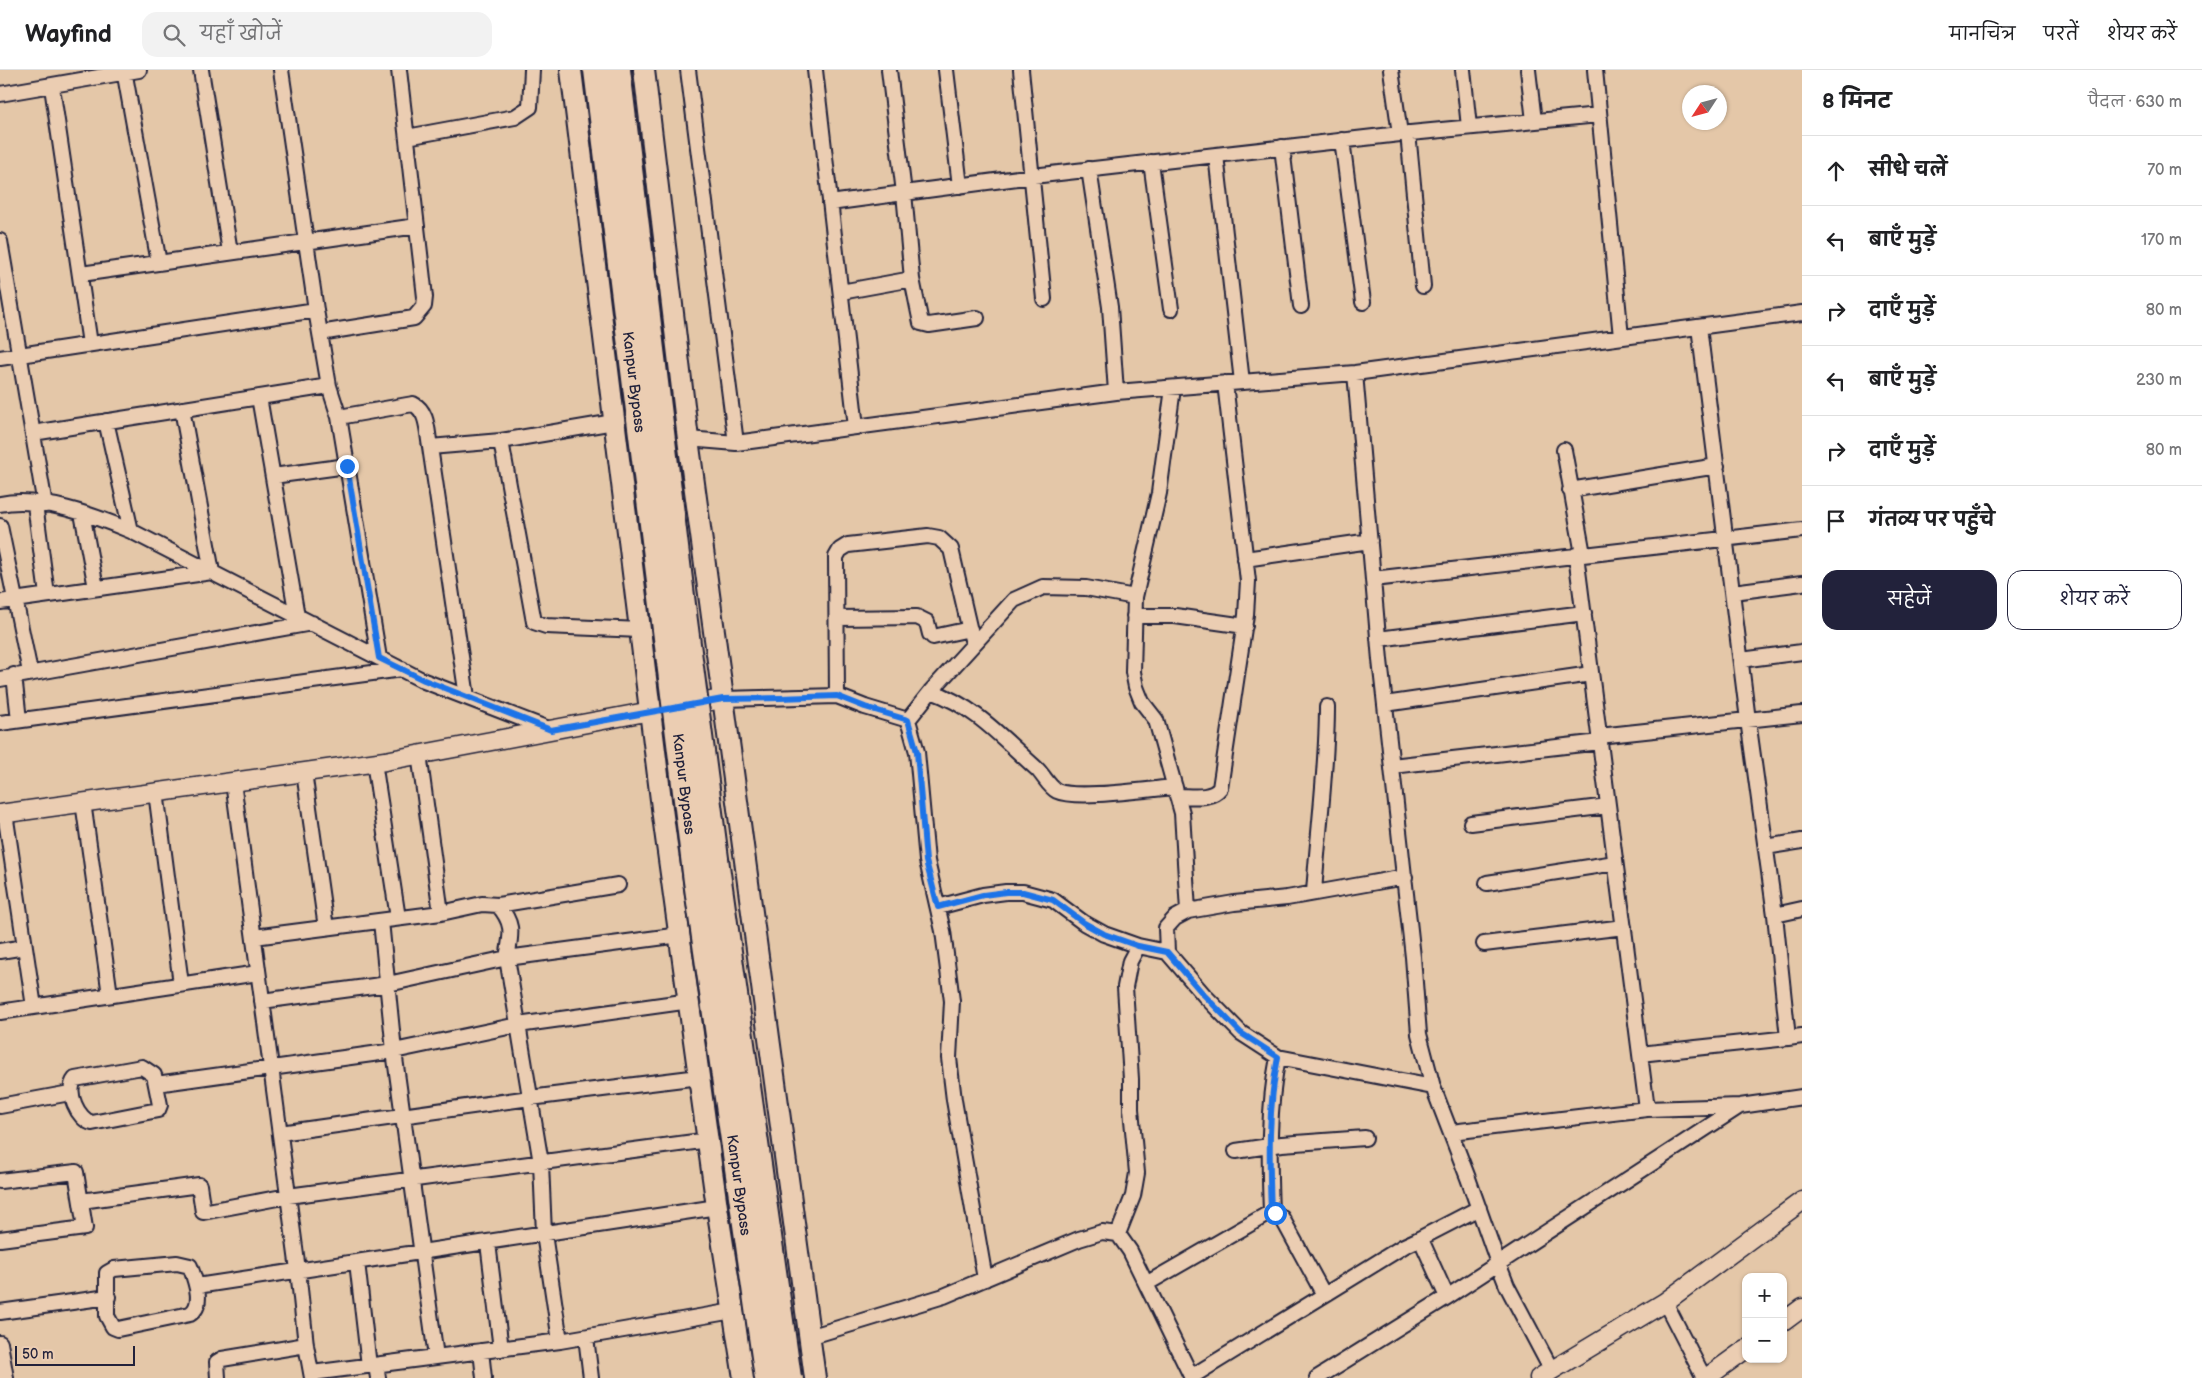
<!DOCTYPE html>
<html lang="hi">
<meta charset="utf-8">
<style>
:root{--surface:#fff;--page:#f2f2f2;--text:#202124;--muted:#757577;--line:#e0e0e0;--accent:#22223b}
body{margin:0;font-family:"Balsamiq Sans","Playpen Sans Deva",sans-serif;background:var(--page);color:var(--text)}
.controls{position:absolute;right:15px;bottom:15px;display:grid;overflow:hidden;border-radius:10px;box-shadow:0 1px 4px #0004}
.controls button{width:45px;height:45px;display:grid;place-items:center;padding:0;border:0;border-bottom:1px solid var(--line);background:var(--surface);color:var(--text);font:25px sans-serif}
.compass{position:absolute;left:1682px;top:15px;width:45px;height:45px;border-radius:50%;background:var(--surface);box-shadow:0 1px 4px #0004;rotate:234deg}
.scale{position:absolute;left:15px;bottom:12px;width:120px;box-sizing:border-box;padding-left:5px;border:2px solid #22223b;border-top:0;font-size:14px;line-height:18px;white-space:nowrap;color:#22223b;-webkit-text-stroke:4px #ebcdb2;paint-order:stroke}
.stop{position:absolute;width:15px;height:15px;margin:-11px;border:4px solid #1a73e8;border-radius:50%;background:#fff}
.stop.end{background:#1a73e8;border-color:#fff;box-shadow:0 1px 5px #0008}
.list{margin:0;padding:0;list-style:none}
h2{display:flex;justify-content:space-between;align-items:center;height:65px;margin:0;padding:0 20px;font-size:21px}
h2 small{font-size:16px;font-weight:400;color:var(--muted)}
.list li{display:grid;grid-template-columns:32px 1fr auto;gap:15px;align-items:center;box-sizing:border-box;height:70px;padding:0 20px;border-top:1px solid var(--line)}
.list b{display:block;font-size:19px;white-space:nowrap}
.list em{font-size:16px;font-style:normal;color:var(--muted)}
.actions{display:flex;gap:10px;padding:15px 20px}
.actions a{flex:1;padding:11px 0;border:1px solid var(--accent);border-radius:15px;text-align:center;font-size:18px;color:var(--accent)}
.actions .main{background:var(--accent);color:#fff}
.icon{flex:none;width:28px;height:28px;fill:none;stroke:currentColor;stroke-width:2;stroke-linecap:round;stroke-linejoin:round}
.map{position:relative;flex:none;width:1802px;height:1308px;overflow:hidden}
header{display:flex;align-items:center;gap:30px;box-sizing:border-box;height:70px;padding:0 25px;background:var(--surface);border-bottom:1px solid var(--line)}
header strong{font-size:24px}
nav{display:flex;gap:28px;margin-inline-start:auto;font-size:18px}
.search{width:350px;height:45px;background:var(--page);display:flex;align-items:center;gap:12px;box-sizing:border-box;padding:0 18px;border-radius:15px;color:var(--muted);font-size:19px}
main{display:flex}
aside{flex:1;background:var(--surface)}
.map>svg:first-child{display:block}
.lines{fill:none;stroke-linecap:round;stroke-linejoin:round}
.minor-casing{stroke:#22223b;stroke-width:18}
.tertiary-casing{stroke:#22223b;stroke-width:21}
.secondary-casing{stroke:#22223b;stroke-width:24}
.minor{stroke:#ebcdb2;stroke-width:14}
.tertiary{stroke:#ebcdb2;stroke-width:18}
.secondary{stroke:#ebcdb2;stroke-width:20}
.trunk-bridge-casing{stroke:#22223b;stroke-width:28;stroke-linecap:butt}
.trunk-bridge{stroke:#ebcdb2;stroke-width:24}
.route{stroke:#1a73e8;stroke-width:6}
.labels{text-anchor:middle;stroke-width:4;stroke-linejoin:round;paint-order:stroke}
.street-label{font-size:15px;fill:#22223b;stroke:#ebcdb2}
</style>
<header>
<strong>Wayfind</strong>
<div class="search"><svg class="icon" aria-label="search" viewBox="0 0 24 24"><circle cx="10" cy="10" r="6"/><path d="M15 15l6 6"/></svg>यहाँ खोजें</div>
<nav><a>मानचित्र</a><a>परतें</a><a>शेयर करें</a></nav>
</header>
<main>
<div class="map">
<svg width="1802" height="1308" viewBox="0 0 1802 1308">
<rect width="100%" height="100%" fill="#e4c7a8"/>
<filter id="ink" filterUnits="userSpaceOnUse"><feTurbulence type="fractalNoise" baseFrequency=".02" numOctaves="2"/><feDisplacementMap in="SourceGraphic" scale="10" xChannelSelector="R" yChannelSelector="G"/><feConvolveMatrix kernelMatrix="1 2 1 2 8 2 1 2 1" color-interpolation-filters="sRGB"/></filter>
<g filter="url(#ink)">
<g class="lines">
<defs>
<path id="minor" d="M124 0 159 193
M201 0 230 182
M281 0 316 240 329 316 339 347 379 588
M688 0 736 373
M815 0 856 357
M889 0 904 123 1033 106 1216 85 1242 312
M946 0 960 116
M1021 0 1044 229
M1463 0 1469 57
M1528 0 1534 51
M1595 0 1621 267
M52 17 90 274
M0 24 139 0
M1408 63 1423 216
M1400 64 1599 45
M407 67 515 47 530 37 532 0
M1342 70 1363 232
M1282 77 1301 236
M1216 85 1400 64 1391 0
M1151 92 1171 239
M1089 99 1110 237 1116 322
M830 133 904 123 912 209
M0 171 45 435
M81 204 417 156
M841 222 912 209 921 253 929 255 977 248
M1699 257 1748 650 1775 845 1788 968 1802 966
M320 263 414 248 424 236 425 227 399 0
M0 288 316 240
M1355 303 1380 590 1413 887 1419 964 1433 1017 1468 1108 1498 1193 1507 1216 1552 1301
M1173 318 1159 423 1135 527 1133 602 1136 617 1142 632 1156 650 1182 743 1188 841
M259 327 297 546
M339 347 413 334C428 341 427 361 430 377L501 371 614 352
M106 351 131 461
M33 363 329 316
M688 369 736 373 1116 322 1355 303 1802 243
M501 371 534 552 546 556 641 560
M430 377 467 627
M1564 380 1583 484
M273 406 347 396
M1570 420 1717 396
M0 434C41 426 93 445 131 461L424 611 551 660
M35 434 47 525
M82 443 96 518
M0 456 30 602
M1576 485 1647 1039
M1245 489 1370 471
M1373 509 1802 460
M1733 522 1802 513
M0 532 212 502 182 339
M1134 546H1175L1245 556
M838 548 917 547 927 552 930 564 933 567 970 559
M1378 569 1584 543
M1741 590 1802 582
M14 605 19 650
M0 609 312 553
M931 621C976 637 1002 668 1037 699 1044 706 1049 717 1057 721 1076 730 1150 719 1175 717
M837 626 836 487 840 480 848 475 928 466 939 468 951 479 973 574
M723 629 837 626 865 637 908 650 917 682 927 791 943 861 952 931 949 988 954 1030 985 1209
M1385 634 1591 604
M908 650 931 621 1014 530 1043 517 1086 518 1135 527
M0 653 402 599
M1599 666 1802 644
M419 684 441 843
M374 692 398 848
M1392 696 1600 672
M304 702 326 858
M233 712 298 1200 306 1275 312 1308
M156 722 181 914
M1177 726C1191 726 1211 730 1220 718L1246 545 1248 511 1225 313
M83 732 110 925
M5 743 34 937
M1471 753 1608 736
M1766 777 1802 771
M1487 813 1615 793
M1314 823C1318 761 1327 699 1327 637
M498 835 618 815
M938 837 983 825 1006 822H1023L1053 830 1084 853 1104 864 1138 876 1167 882 1204 925 1241 963 1278 987 1433 1017
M1775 845 1802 839
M381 851 394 981 436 1287
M254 867 441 843 482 834 498 835C515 855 511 864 507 888L541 1093 544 1164 560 1271
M1484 874 1624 857
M0 881 25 877
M1167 882 1166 858 1175 848 1188 841 1234 833 1287 828 1405 807
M262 931 388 914 507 888 680 865
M0 942 258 903
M1640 984 1788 968
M142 997 154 1005 160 1035 158 1040 92 1053C78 1050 65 1021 75 1009Z
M156 1014 394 981 518 955 690 931
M0 1036 70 1023
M1451 1062 1647 1039 1740 1036 1802 1027
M280 1063 530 1028 699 1007
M1236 1081 1282 1074 1365 1068
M0 1111 76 1102 85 1158 0 1169
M81 1131 199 1115 203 1142 288 1126 709 1070
M1271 1142C1269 1090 1268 1038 1278 987
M1118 1164 1133 1126 1137 1103 1131 1039V1009L1125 917 1130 891 1138 876
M1417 1170 1479 1138
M488 1173 501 1279
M357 1192 369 1296
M177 1193 190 1196C195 1210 205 1235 190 1244L118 1259 113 1257 107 1246V1203L114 1199Z
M1146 1214 1271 1142 1282 1148 1324 1225
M197 1216 717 1137
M1665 1232 1704 1308
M0 1242 108 1227
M586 1267 591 1308
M809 1267 944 1226 1079 1169 1102 1162 1118 1164 1130 1181 1192 1308
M0 1273 6 1308
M481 1281 484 1308
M376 1295 378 1308
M312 1303 560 1271 733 1241
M1191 1307 1404 1176 1417 1170 1423 1174 1447 1227
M218 1308 217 1292 222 1289 306 1275
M1317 1308 1447 1227 1740 1036"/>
<path id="tertiary" d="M0 744 385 691 651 641 723 629
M1783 1252 1802 1238
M1539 1308 1665 1232 1802 1131
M1706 1308 1746 1279"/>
<path id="secondary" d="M571 0 663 746 717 1137 744 1308
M644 0 688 369 815 1308"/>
</defs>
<!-- minor casing -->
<use href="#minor" class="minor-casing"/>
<!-- tertiary casing -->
<use href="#tertiary" class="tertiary-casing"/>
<!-- secondary casing -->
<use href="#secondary" class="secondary-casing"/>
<!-- minor -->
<use href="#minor" class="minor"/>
<!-- tertiary -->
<use href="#tertiary" class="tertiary"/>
<!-- secondary -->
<use href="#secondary" class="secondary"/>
<defs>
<path id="trunk-bridge" d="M596 0 696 811 767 1308
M618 0 685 551 717 796 789 1308"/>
</defs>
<!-- trunk-bridge casing -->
<use href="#trunk-bridge" class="trunk-bridge-casing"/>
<!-- trunk-bridge -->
<use href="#trunk-bridge" class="trunk-bridge"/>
</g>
</g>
<g class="lines" filter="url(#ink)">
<!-- route -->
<path class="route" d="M347 396 379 588 424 610 551 660 723 629 780 628 837 626 865 637 908 650 917 682 926 791 938 837 983 825 1006 822H1023L1053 830 1084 853 1104 864 1138 876 1167 882 1204 925 1241 963 1278 987C1268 1038 1269 1090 1271 1142L1275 1143"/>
</g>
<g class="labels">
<!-- street labels -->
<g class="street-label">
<text transform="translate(634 312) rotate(83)" y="5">Kanpur Bypass</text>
<text transform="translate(684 714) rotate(83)" y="5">Kanpur Bypass</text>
<text transform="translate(739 1115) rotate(82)" y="5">Kanpur Bypass</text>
</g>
</g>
</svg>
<div class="controls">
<button>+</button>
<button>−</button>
</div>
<svg class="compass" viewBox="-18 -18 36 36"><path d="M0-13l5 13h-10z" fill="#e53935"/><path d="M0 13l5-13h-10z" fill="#757577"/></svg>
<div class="scale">50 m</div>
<div class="stop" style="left:1275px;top:1143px"></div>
<div class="stop end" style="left:347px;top:396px"></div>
</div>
<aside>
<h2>8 मिनट<small>पैदल · 630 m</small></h2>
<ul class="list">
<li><svg class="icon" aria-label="ahead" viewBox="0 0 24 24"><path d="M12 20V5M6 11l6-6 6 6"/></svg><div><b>सीधे चलें</b></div><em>70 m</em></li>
<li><svg class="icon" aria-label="left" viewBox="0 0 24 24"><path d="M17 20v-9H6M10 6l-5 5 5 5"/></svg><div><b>बाएँ मुड़ें</b></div><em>170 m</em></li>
<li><svg class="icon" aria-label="right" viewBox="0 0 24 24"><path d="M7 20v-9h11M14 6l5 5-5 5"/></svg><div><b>दाएँ मुड़ें</b></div><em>80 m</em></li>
<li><svg class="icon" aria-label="left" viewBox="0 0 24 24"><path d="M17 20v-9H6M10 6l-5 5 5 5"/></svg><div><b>बाएँ मुड़ें</b></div><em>230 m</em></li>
<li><svg class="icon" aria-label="right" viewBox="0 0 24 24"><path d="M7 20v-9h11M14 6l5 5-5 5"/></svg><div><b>दाएँ मुड़ें</b></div><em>80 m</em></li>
<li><svg class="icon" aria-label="arrive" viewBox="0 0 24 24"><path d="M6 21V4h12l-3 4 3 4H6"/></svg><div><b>गंतव्य पर पहुँचे</b></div></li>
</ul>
<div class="actions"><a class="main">सहेजें</a><a>शेयर करें</a></div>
</aside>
</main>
